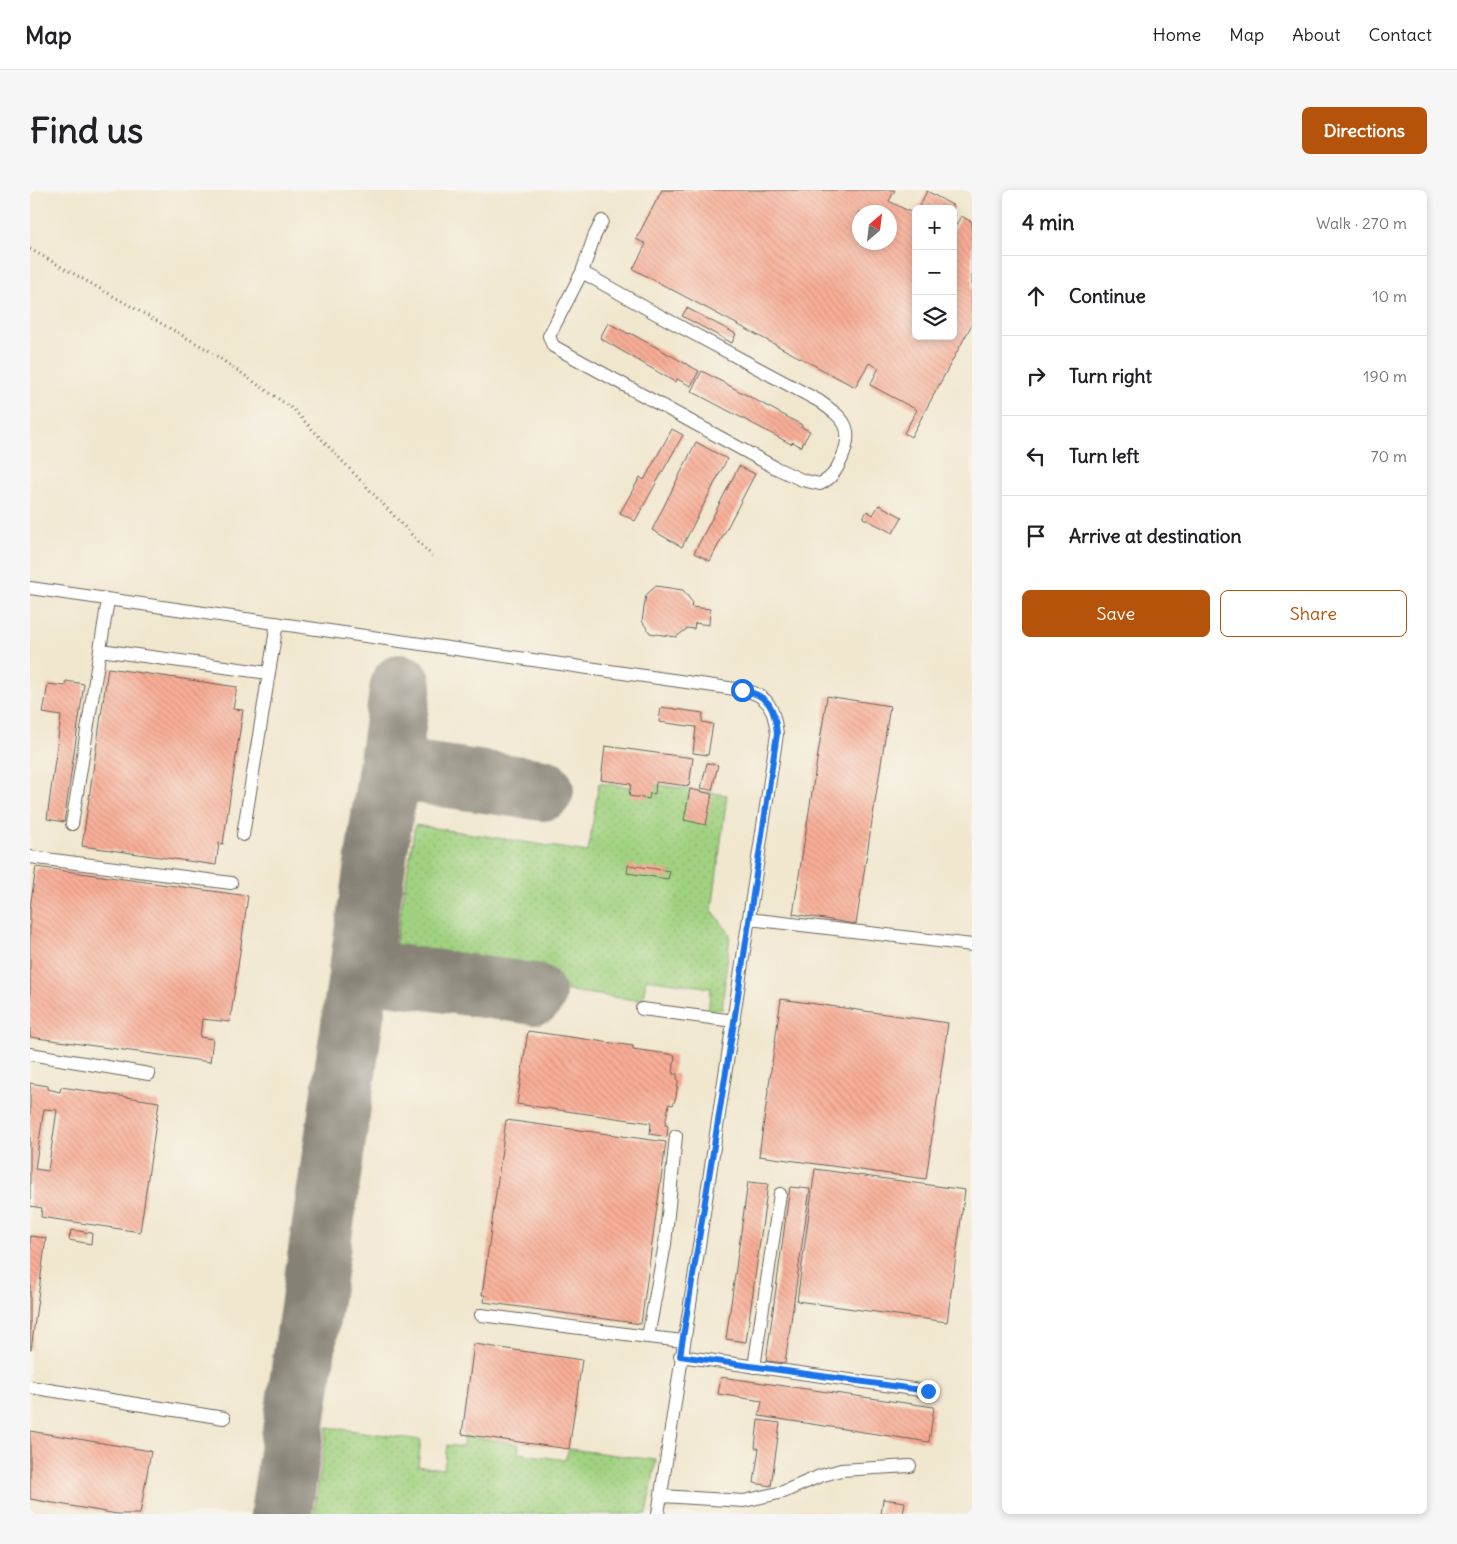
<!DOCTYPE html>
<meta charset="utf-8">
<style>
:root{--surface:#fff;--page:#f6f6f6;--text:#202124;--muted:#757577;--line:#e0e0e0;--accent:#b45309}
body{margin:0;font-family:Delius,sans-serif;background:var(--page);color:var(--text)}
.controls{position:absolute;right:15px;top:15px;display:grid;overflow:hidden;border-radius:8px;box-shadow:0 2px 8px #0003}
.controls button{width:45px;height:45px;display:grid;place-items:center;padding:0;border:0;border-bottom:1px solid var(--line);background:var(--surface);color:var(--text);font:25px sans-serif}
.compass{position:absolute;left:822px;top:15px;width:45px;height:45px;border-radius:50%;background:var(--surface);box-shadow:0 2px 8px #0003;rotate:28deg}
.stop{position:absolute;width:15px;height:15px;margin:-11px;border:4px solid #1a73e8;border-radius:50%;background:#fff}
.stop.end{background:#1a73e8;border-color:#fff;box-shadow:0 1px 5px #0008}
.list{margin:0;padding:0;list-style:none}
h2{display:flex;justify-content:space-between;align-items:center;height:65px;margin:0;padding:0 20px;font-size:21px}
h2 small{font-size:16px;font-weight:400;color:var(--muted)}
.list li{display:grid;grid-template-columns:32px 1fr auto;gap:15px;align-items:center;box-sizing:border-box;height:80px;padding:0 20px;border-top:1px solid var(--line)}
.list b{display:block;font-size:19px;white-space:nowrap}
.list em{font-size:16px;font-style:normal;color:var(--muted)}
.actions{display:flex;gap:10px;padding:15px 20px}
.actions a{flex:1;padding:11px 0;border:1px solid var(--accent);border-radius:8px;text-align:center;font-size:18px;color:var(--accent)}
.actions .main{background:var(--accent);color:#fff}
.icon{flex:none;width:28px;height:28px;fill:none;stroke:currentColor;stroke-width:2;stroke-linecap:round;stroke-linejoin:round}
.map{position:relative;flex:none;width:942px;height:1324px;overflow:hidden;border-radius:8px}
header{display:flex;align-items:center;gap:30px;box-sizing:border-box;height:70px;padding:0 25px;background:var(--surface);border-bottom:1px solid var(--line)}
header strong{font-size:24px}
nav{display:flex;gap:28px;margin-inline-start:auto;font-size:18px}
.intro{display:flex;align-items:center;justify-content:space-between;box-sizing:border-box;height:120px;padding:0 30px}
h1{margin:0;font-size:35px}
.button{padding:12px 22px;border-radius:8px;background:var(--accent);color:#fff;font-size:18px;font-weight:700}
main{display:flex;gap:30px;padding:0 30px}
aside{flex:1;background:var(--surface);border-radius:8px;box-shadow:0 2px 8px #0003}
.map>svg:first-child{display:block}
.grass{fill:url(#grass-dots);stroke:#5e774e}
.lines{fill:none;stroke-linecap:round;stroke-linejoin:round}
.taxiway{stroke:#868276;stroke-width:62}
.building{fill:url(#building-back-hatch);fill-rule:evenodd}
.lane-casing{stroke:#67635b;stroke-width:14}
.path{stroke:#67635b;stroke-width:3;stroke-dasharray:1 4;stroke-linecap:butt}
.lane{stroke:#fff;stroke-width:12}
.route{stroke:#1a73e8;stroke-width:6}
</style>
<header>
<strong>Map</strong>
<nav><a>Home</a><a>Map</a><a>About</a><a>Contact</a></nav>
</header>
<div class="intro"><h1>Find us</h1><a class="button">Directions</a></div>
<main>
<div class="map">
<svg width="942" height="1324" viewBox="0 0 942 1324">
<defs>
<pattern id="grass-dots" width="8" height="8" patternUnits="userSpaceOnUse" patternTransform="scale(1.25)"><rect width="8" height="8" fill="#a1d281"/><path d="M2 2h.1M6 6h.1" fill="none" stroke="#8ab46f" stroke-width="1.8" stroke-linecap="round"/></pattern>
<pattern id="building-back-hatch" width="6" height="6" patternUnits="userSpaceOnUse" patternTransform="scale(1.25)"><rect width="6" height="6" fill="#f8ad96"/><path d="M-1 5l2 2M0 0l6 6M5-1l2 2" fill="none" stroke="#d49481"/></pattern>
</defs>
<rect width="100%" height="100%" fill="#f7f3e8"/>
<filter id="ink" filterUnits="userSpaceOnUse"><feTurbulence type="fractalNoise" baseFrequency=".02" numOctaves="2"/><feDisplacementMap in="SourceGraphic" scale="10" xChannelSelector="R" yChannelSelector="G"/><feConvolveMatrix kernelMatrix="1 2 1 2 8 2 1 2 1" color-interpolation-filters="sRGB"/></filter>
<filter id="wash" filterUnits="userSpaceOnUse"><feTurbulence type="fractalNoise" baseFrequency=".0096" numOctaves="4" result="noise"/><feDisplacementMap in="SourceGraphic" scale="20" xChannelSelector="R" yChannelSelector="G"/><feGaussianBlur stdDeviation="1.12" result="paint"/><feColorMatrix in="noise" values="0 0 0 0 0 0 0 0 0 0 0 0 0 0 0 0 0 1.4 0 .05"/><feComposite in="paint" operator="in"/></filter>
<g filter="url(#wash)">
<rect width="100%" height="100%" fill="#f1e7cf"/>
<!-- grass -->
<path class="grass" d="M602 591 697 605 682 720 700 744 692 819 678 820 681 798 616 789 613 811 362 777 385 635 558 662 569 593 600 597Z
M297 1237 391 1250 388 1276 414 1279 417 1255 433 1257 434 1246 489 1254 488 1263 535 1270 539 1259 626 1270 617 1324H284Z"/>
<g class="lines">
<!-- taxiway -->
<path class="taxiway" d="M355 606 365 590 384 582 513 600
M329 780 505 804
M251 1324 371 495"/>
</g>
<g id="blocks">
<!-- building -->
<path class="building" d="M632 0H865L859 11 886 25V146H923V41L931 26 942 32V134L881 247 874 243 887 220 840 195 849 178 839 173 825 197 603 79 616 54 606 49ZM829 22H859V52H829Z
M897 1 924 16 923 19H888Z
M657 118 706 144 702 153 652 126Z
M578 133 599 144 600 143 669 181 661 196 647 189 645 192 570 148Z
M672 181 772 235 771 237 780 241 771 257 763 252 761 254 661 201Z
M642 239 653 245 605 331 590 323 610 287 614 290Z
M666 252 697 269 652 357 622 340Z
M709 276 725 284 680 371 664 363Z
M849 315 872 327 863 343 833 328 837 321 843 325Z
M626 396 653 400 662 412 661 417 680 419 679 435 665 433 664 439 658 438 646 447 620 443 612 431 616 405Z
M78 478 207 497 203 519 213 520 193 654 189 653 186 675 52 656Z
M36 491 54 494 34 632 17 629 31 526 13 523 18 494 35 496Z
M797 506 860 516 826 734 763 724Z
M631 517 673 523 672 532 683 534 678 565 663 563 666 537 629 532Z
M575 556 663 568 659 596 626 592 625 604 620 603 619 609 599 606 601 594 571 590Z
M677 573 688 575 682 600 671 598Z
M660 599 682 604 676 635 654 630Z
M598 675 640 681 638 689 597 683Z
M6 677 218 706 200 832 172 829 170 847 183 849 180 872 0 847V718Z
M751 809 918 833 896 989 729 966Z
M498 841 603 856V859L645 865 643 884H647L648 892 646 907 643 915 639 914 635 935 638 936 637 947 620 944 621 933 487 914Z
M0 893 18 896V899L30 902 31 897 129 912 110 1042 11 1027 12 1018 0 1016ZM14 919 27 920 18 981 5 979Z
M476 930 636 952 611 1134 454 1112 455 1105H452Z
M785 979 935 1000 917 1132 767 1111Z
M718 992 738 994 716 1152 696 1149Z
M760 997 780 999 755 1173 736 1171Z
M41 1040 62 1043 61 1054 39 1050Z
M0 1046 16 1048 1 1160H0Z
M444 1154 552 1170 539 1259 432 1244Z
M691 1187 904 1217 899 1252 729 1226 732 1211 688 1204Z
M728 1230 750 1233 741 1296 724 1293 729 1258H725Z
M0 1241 121 1261 110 1324H87L0 1309Z
M853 1309 875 1312 873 1324H851Z"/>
</g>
</g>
<g filter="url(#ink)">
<use href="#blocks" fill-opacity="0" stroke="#67635b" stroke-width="1"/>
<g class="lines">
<defs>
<path id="lane" d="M552 82 623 122 789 211C814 229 825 237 812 268 806 281 802 288 790 294L772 290 746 278 523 156 519 146 552 82 564 47 572 31
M0 398 712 500C739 504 744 519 747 544L628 1324
M70 460 238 483
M42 634 78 410
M213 645 247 433
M0 667 201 693
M719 729 942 755
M612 819 704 831
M0 864 119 884
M451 1125 618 1147 635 1054 646 946
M618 1147 653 1151
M650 1166 897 1201
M724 1177 750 1004
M0 1197 194 1228
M631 1306 714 1311 753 1302 790 1286 811 1280 880 1276"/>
</defs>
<!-- lane casing -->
<use href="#lane" class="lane-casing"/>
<!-- path -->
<path class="path" d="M0 59 178 160 263 219 402 366"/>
<!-- lane -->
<use href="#lane" class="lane"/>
</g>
</g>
<g class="lines" filter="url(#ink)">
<!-- route -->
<path class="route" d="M712 500C739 505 745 518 747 544L704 832 650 1166 898 1201"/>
</g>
</svg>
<div class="controls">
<button>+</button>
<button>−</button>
<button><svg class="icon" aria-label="layers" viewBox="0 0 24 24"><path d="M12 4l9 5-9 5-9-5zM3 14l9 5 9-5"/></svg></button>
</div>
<svg class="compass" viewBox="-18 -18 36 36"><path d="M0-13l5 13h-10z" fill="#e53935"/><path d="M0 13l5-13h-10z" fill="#757577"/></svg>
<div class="stop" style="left:712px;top:500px"></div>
<div class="stop end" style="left:898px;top:1201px"></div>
</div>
<aside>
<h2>4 min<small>Walk · 270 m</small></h2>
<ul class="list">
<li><svg class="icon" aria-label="ahead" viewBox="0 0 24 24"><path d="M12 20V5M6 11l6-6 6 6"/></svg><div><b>Continue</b></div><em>10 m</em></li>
<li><svg class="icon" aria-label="right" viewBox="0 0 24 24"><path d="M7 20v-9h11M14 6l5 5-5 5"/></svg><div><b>Turn right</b></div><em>190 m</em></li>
<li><svg class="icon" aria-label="left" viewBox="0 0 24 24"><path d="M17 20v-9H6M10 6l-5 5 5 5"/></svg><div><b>Turn left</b></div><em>70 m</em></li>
<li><svg class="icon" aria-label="arrive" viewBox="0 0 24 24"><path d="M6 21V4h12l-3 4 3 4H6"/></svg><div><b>Arrive at destination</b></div></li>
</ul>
<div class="actions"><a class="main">Save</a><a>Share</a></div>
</aside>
</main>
